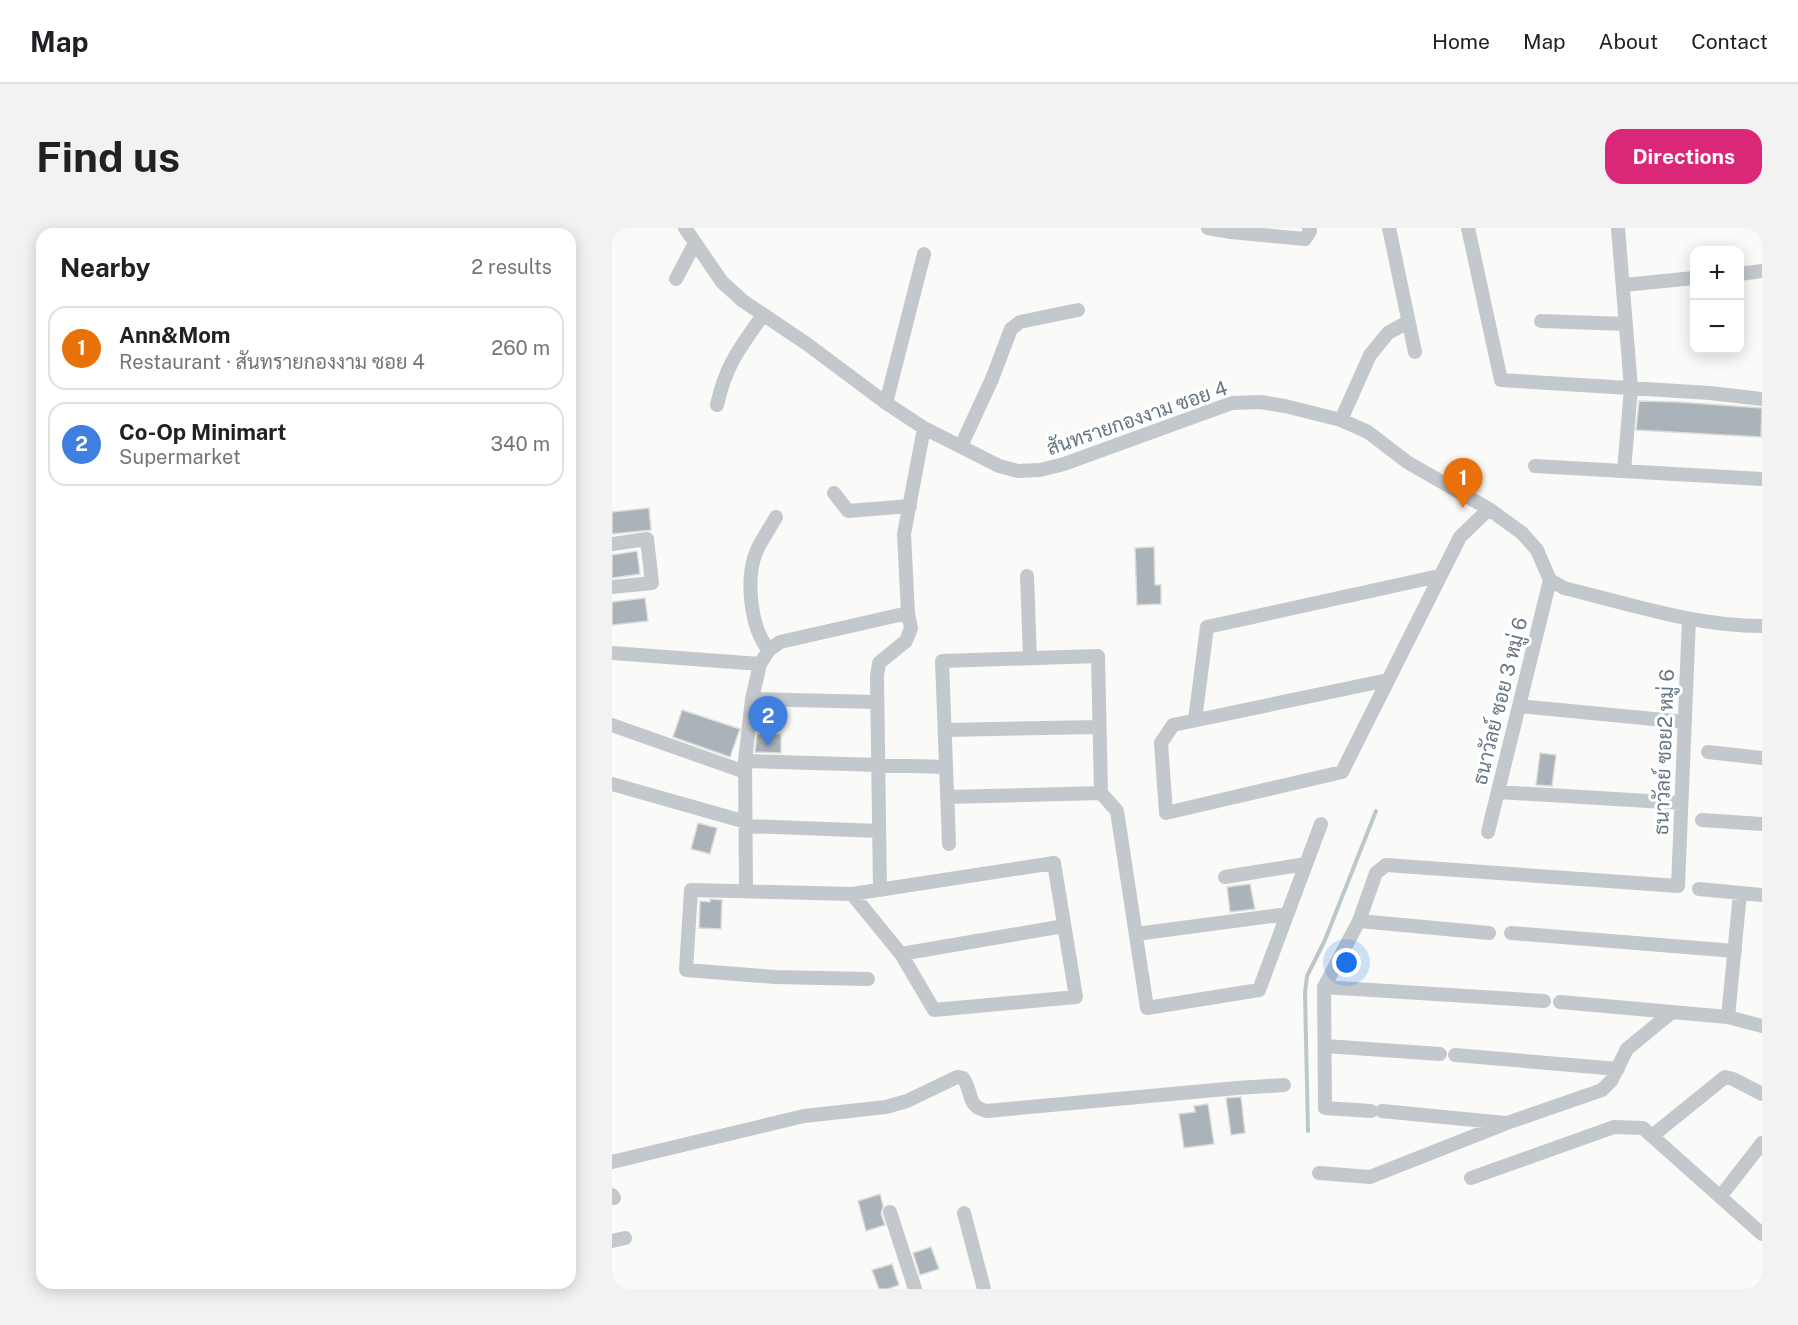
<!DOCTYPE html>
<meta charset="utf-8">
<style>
:root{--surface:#fff;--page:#f2f2f2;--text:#202124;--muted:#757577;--line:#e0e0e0;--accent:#db2777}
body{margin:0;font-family:"Public Sans",Sarabun,sans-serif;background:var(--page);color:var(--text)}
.controls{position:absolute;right:18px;top:18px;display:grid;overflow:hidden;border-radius:12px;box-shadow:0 3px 15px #0003}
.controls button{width:54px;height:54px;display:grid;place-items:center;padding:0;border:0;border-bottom:2px solid var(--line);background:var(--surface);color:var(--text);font:30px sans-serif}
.you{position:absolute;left:735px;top:735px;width:21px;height:21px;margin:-15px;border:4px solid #fff;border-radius:50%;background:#1a73e8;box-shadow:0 0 0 9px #1a73e833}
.badge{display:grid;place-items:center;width:39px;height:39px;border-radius:50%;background:var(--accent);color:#fff;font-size:20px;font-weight:700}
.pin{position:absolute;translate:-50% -50px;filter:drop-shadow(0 2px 3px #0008)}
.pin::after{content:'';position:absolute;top:32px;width:21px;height:18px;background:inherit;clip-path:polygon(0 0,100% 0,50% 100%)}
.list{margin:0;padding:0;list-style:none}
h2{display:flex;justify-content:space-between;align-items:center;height:78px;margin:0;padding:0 24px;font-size:26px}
h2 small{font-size:20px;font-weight:400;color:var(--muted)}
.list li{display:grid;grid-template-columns:39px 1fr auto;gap:18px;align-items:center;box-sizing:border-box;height:84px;margin:0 12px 12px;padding:0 12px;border:2px solid var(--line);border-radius:18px}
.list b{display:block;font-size:22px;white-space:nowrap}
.list p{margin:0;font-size:20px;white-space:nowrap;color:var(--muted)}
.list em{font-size:20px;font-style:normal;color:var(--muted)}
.map{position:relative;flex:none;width:1150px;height:1061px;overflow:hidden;border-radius:18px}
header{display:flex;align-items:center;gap:36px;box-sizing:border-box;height:84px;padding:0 30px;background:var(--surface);border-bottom:2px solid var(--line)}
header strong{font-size:28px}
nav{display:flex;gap:33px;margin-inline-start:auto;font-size:21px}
.intro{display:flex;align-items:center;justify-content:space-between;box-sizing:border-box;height:144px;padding:0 36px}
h1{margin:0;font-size:42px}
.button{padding:15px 27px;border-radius:18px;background:var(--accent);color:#fff;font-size:21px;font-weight:700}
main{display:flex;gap:36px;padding:0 36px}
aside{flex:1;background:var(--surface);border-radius:18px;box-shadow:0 3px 15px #0003}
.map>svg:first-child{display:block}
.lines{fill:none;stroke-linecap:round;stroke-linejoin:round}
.stream{stroke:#bbc7cb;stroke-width:4}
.building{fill:#aab3b9;stroke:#dcdcda;stroke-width:1.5}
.minor{stroke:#c3c8cc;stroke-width:14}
.labels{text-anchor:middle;stroke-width:6;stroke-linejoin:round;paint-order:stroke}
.street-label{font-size:20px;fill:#657683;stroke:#fff}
</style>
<header>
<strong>Map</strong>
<nav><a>Home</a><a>Map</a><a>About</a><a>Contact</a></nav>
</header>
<div class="intro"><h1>Find us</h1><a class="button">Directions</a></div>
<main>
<aside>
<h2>Nearby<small>2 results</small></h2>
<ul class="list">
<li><span class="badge" style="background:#e8710a">1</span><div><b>Ann&amp;Mom</b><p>Restaurant · สันทรายกองงาม ซอย 4</p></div><em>260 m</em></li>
<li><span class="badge" style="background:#3f7fe0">2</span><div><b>Co-Op Minimart</b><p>Supermarket</p></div><em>340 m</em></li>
</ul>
</aside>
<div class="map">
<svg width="1150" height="1061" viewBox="0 0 1150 1061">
<rect width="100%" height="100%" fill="#fafaf8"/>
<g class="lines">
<!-- stream -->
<path class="stream" d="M696 903 693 765 695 748 713 712 764 583"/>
</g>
<!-- building -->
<path class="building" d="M1027 173 1066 174 1150 180 1149 209 1024 202Z
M37 280 39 302 0 306V284Z
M542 319 543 357H549V376L525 377 523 320Z
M25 323 28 346 0 350V327Z
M33 370 36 393 0 397V374Z
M70 482 128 501 118 529 61 509Z
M145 506H169V525L143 524Z
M928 525 944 527 940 558 924 557Z
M86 595 105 600 98 626 79 621Z
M638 656 643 681 618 684 615 659Z
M98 671 110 672 109 701 87 700 88 673 98 674Z
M629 869 633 905 619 907 614 870Z
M596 876 602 916 572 920 567 886 583 884 582 878Z
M268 966 271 978 269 986 273 997 254 1003 246 973Z
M319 1019 327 1041 308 1047 301 1025Z
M280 1036 287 1057 276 1061H267L260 1042Z"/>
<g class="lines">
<!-- minor -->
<path class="minor" d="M73 0 110 54 131 73 195 116 274 175 312 200 387 238 406 243 428 242 452 236 620 175 648 174 673 178 729 192 756 204 795 234 877 281 910 305 925 322 938 352 952 360C1017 376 1083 398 1150 398
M596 0 619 4 693 11 698 3 697 0
M777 0 803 124
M856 0 889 152 1098 165 1150 171
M1006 0 1019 160 1012 243
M1128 46 1150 43
M64 51 83 15
M1012 57 1082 50
M929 93 1014 96
M274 175 312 26
M105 177C114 136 128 120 151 87
M729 192 758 127 776 105 796 94
M349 218 380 151 399 101 408 94 466 82
M923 238 1150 251
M222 265 236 283 298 278
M0 316 35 311 40 355 0 359
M415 348 418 430
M157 422C138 400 133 349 145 322 150 311 158 300 164 289
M0 425 148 436
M776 452 561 497 549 515 554 585 730 544 848 309 877 281
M140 471 264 474
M907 478 1073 494
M583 492 595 399 827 348
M0 497 133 544
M333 502 487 499
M1096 524 1150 530
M133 533 334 539
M0 556 134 594
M886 564 1069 575
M335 569 489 565 505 583 535 780 647 762 709 596
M1090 592 1150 596
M134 598 267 603
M876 604 938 352
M337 616 330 433 486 428 489 565
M613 649 694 636
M1087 661 1150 667
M268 662 265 448 267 435 294 413 299 400 296 385 292 306 312 200
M134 663 133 533 140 471 148 436 157 422 168 414 296 385
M240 666 289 726 322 782 464 769 442 635 240 666 79 662 74 742 163 749 256 751
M747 693 877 705
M899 705 1123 723
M524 706 675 686
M289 726 452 698
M712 759 932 773
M948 774 1060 784
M1116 789 1128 665
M713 818 828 826
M843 827 1006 841
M759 883 713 880 712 759 747 693 764 645 774 637 1066 658 1077 391
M770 883 893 895
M1040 908 1113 849 1121 851 1150 866
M0 934 192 888 274 879 295 873 345 849 351 850C361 863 354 879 375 883L625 860 672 857
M707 945 758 949 895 895 990 862 999 853 1015 821 1060 784 1116 789 1150 798
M859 950 1002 899 1031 900 1150 1006
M0 967 2 970
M1108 969 1150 915
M278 984 303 1061
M352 985 372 1061
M0 1013 13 1010"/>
</g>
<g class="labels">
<!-- street labels -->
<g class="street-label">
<text transform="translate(525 190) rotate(-19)" y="7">สันทรายกองงาม ซอย 4</text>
<text transform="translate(888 473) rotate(-76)" y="7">ธนาวัลย์ ซอย 3 หมู่ 6</text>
<text transform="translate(1052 524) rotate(-88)" y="7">ธนาวัลย์ ซอย2 หมู่ 6</text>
</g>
</g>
</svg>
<div class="controls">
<button>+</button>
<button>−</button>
</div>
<div class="you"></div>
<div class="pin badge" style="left:851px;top:280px;background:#e8710a">1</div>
<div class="pin badge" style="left:156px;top:518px;background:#3f7fe0">2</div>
</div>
</main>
